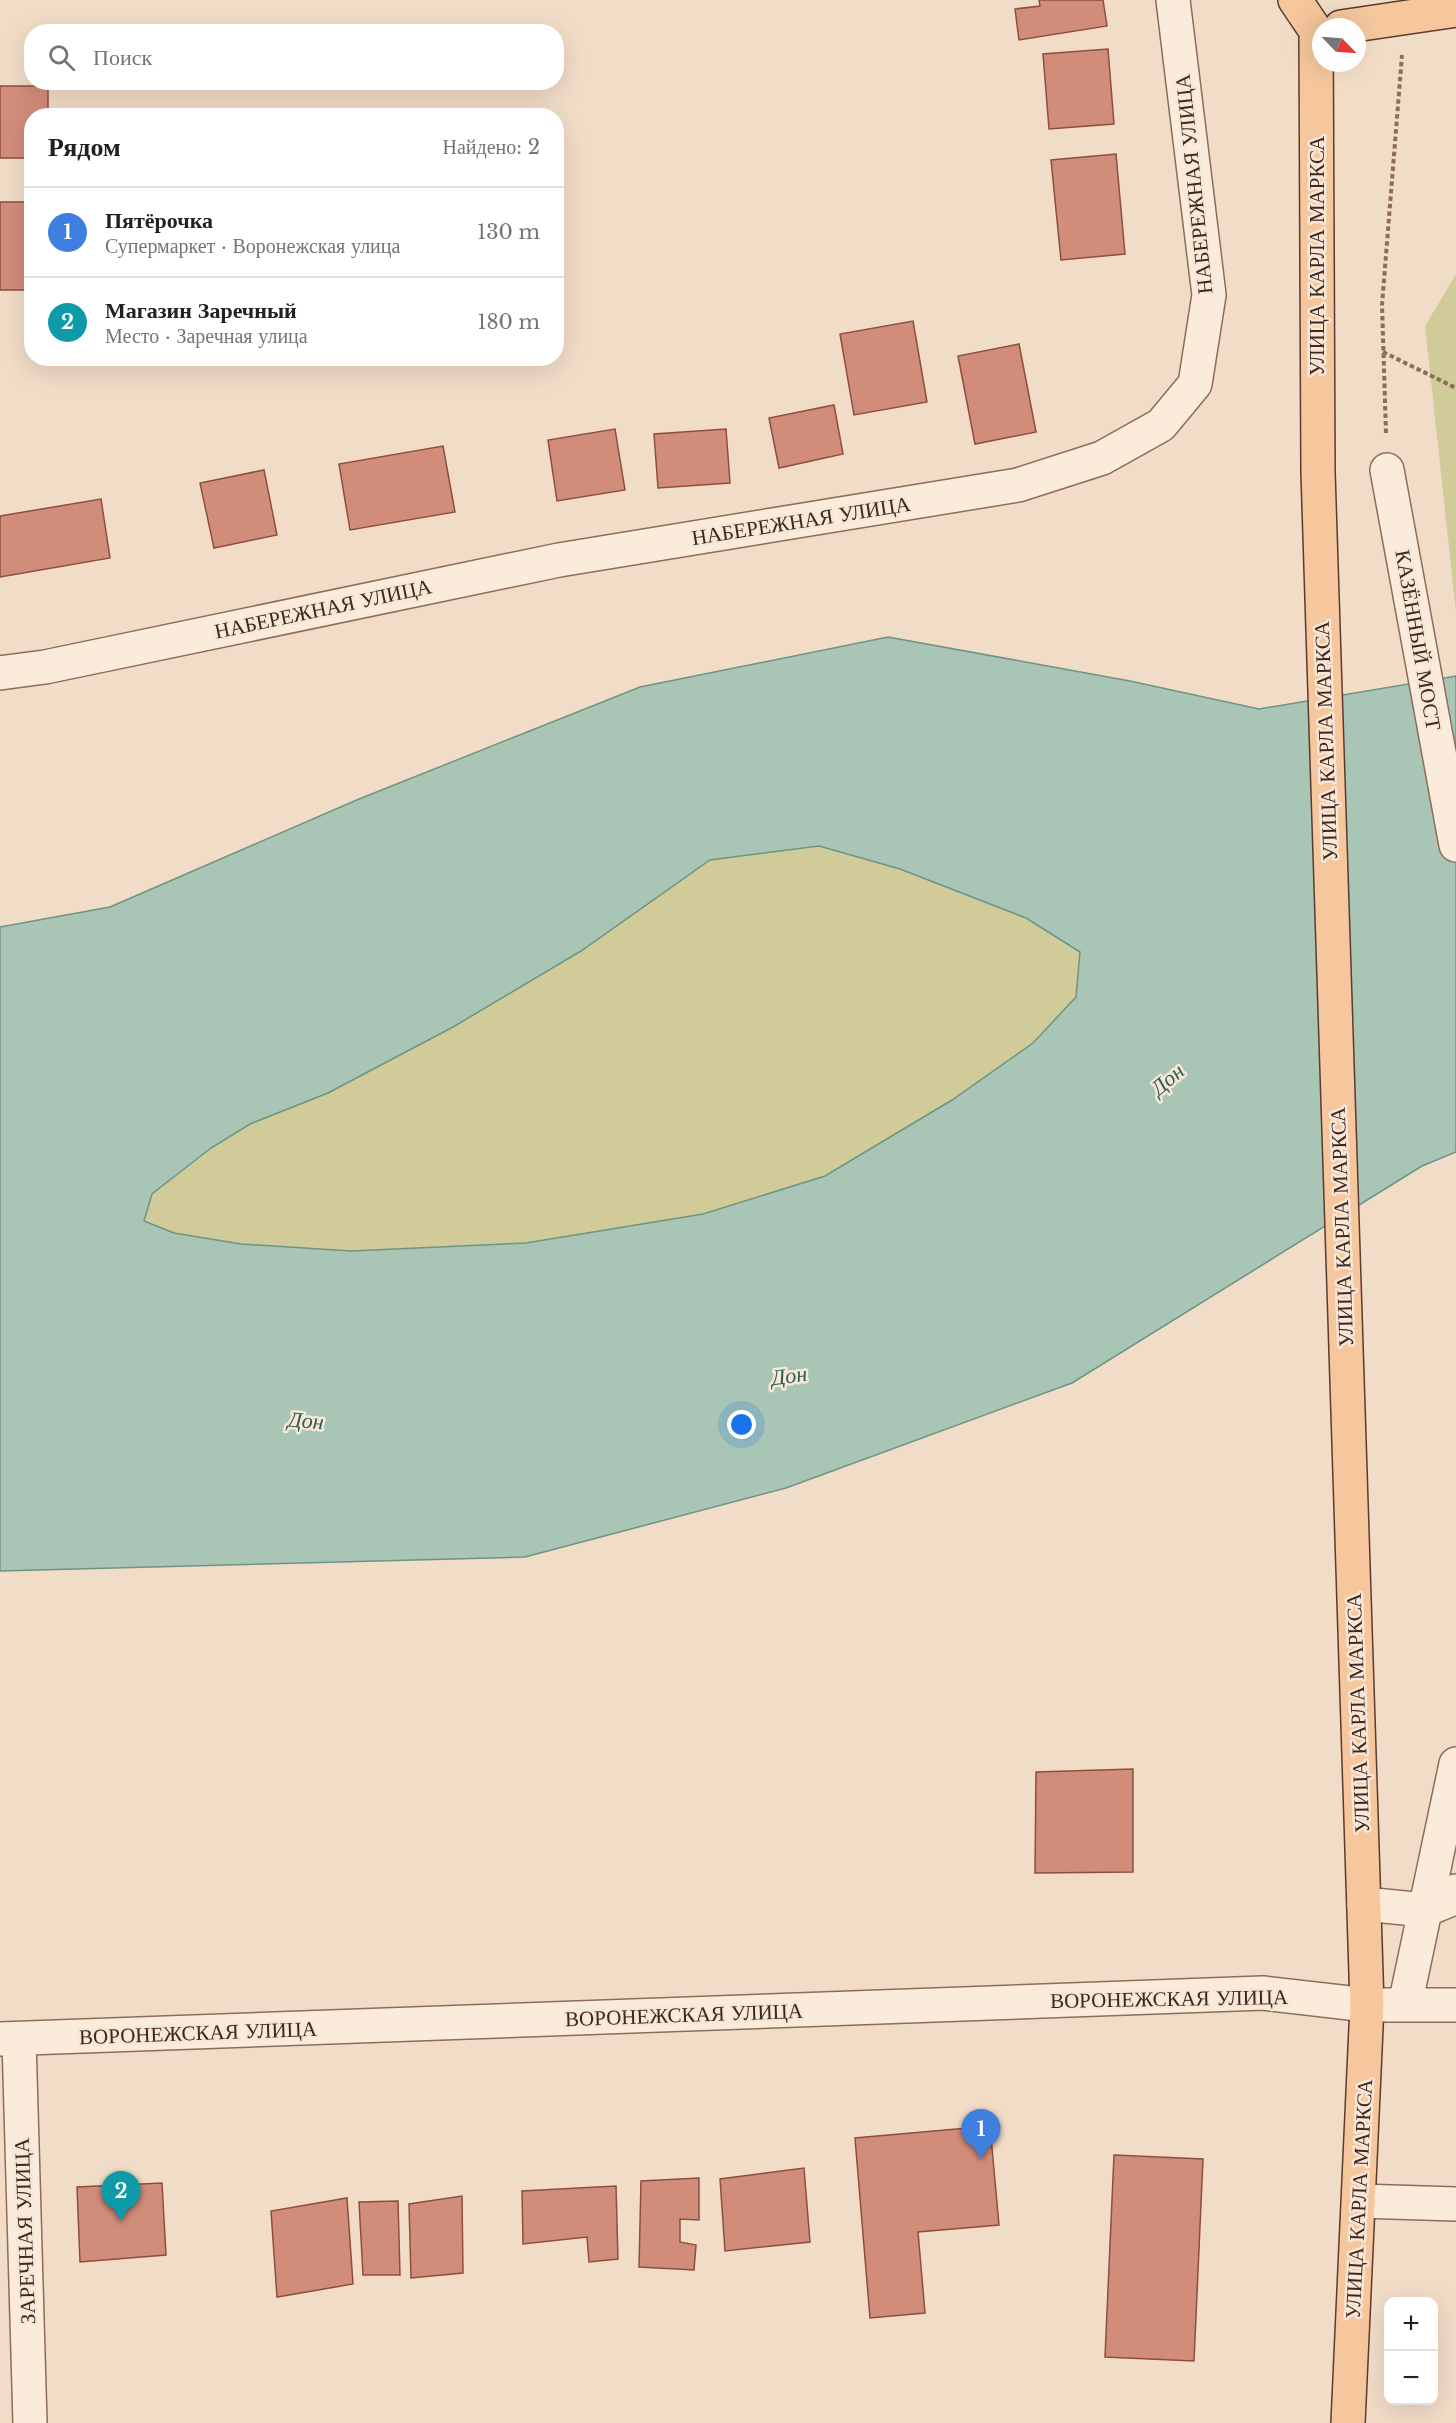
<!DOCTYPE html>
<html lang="ru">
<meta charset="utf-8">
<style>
:root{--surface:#fff;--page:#f6f6f6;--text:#202124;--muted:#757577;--line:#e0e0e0;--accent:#b45309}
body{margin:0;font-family:"Libre Baskerville",serif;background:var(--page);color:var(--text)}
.controls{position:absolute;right:18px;bottom:18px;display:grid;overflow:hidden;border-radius:12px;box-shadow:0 6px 24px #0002}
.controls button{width:54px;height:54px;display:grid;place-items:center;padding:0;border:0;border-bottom:2px solid var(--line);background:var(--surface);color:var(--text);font:30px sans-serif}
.compass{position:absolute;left:1312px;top:18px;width:54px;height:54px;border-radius:50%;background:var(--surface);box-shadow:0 6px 24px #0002;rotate:115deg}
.you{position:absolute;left:742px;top:1425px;width:21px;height:21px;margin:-15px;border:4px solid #fff;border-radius:50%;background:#1a73e8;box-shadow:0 0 0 9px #1a73e833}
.badge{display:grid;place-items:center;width:39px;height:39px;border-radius:50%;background:var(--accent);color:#fff;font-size:20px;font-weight:700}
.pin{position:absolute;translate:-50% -50px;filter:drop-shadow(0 2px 3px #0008)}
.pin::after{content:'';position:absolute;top:32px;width:21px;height:18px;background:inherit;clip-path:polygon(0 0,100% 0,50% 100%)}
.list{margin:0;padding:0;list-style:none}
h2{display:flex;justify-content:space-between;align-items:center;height:78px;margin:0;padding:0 24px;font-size:26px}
h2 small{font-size:20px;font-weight:400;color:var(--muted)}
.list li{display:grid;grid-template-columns:39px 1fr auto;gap:18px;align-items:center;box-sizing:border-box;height:90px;padding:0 24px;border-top:2px solid var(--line)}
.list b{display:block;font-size:22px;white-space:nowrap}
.list p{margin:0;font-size:20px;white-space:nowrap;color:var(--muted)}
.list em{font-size:20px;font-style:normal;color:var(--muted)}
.icon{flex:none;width:33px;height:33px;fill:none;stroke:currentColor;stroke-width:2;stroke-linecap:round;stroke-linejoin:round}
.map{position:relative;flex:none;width:1456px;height:2423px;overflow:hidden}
.search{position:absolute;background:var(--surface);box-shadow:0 6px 24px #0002;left:24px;top:24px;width:540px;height:66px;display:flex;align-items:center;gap:15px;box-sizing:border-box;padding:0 21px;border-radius:24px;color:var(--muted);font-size:22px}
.panel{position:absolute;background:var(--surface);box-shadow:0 6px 24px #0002;left:24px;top:108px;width:540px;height:258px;border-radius:24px}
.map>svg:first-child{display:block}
.green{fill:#d1cb99}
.water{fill:#a8c5b6;stroke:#6e9482;stroke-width:1.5;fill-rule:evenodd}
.building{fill:#d28c7a;stroke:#8f4d3f;stroke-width:1.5}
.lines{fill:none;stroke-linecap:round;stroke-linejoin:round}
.minor-casing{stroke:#8f6b5a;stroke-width:36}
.major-casing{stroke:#5c3a2f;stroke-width:36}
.path{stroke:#8f6b5a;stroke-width:4;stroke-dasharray:4.5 3;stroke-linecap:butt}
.minor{stroke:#fbebdb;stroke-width:33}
.major{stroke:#f6c79d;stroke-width:33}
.labels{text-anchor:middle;stroke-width:5;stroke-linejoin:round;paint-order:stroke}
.street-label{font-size:21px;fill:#3e271f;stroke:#f8e7d7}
.water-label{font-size:22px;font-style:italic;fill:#2e5e51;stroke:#f8e7d7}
</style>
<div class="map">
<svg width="1456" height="2423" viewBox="0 0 1456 2423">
<rect width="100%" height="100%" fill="#f1dcc7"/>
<!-- green -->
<path class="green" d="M1456 274V612L1425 326Z
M819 846 900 869 1026 918 1080 952 1076 997 1033 1043 952 1100 825 1176 703 1214 526 1243 351 1251 241 1244 174 1233 144 1221 152 1194 211 1148 250 1124 328 1093 581 951 710 860Z"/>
<!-- water -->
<path class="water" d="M888 637 1130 681 1259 709 1456 676V1152L1422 1166 1072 1383 786 1488 525 1557 0 1571V927L110 907 359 799 640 687ZM819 846 900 869 1026 918 1080 952 1076 997 1033 1043 952 1100 825 1176 703 1214 526 1243 351 1251 241 1244 174 1233 144 1221 152 1194 211 1148 250 1124 328 1093 453 1027 581 951 710 860Z"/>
<!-- building -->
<path class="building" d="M1039 0H1103L1107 26 1019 40 1015 9 1040 6Z
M1108 49 1114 124 1049 129 1043 54Z
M0 86H48V116H32V158H0Z
M1116 154 1125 254 1061 260 1051 160Z
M0 202H32V290H0Z
M913 321 927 402 854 415 840 334Z
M1019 344 1036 432 975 444 958 356Z
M834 405 843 454 779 468 769 418Z
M615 429 625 490 557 501 548 440Z
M726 429 730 483 658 488 654 434Z
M443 446 455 512 350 530 339 464Z
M264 470 277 535 214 548 200 483Z
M101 499 110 558 0 577V516Z
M1133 1769V1872L1035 1873 1036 1772Z
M990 2126 999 2225 918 2232 925 2313 870 2318 855 2138Z
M1114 2155 1203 2159 1194 2361 1105 2357Z
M804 2168 810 2242 725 2251 720 2179Z
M699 2178V2220L680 2219V2242L696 2245 694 2270 639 2267 641 2181Z
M162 2183 166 2255 80 2262 77 2187Z
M616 2186 618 2259 589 2262 587 2237 523 2244 522 2191Z
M462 2196 463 2273 411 2278 409 2204Z
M347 2198 353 2284 277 2297 271 2211Z
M398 2201 400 2275H363L359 2202Z"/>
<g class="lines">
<defs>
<path id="minor" d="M1387 470 1456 845
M0 673 45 667 559 560 1018 485 1102 458 1161 425 1195 384 1209 295 1173 0
M1364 1904 1425 1910 1452 1899 1456 1891
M1405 2005 1456 1764
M0 2039 1263 1993 1367 2005H1456
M19 2040 30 2423
M1359 2201 1456 2204"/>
<path id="major" d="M1295 0 1316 31
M1341 27 1456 10
M1316 31 1318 472 1367 2005 1348 2423"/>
</defs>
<!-- minor casing -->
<use href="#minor" class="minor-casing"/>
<!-- major casing -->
<use href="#major" class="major-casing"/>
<!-- path -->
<path class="path" d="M1383 352 1456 388
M1386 433 1382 305 1402 55"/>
<!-- minor -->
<use href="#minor" class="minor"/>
<!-- major -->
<use href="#major" class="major"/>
</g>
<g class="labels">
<!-- street labels -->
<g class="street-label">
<text transform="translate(1194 184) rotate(-96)" y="7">НАБЕРЕЖНАЯ УЛИЦА</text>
<text transform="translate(1317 256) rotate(-90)" y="7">УЛИЦА КАРЛА МАРКСА</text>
<text transform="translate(801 521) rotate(-9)" y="7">НАБЕРЕЖНАЯ УЛИЦА</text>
<text transform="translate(323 609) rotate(-12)" y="7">НАБЕРЕЖНАЯ УЛИЦА</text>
<text transform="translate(1418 640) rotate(80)" y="7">КАЗЁННЫЙ МОСТ</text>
<text transform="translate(1326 741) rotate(-92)" y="7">УЛИЦА КАРЛА МАРКСА</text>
<text transform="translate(1342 1227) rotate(-92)" y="7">УЛИЦА КАРЛА МАРКСА</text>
<text transform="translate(1358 1713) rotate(-92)" y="7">УЛИЦА КАРЛА МАРКСА</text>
<text transform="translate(1169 1999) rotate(-1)" y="7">ВОРОНЕЖСКАЯ УЛИЦА</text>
<text transform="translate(684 2015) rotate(-2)" y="7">ВОРОНЕЖСКАЯ УЛИЦА</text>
<text transform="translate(198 2033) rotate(-2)" y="7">ВОРОНЕЖСКАЯ УЛИЦА</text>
<text transform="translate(1359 2199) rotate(-87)" y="7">УЛИЦА КАРЛА МАРКСА</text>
<text transform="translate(25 2231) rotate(-92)" y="7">ЗАРЕЧНАЯ УЛИЦА</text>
</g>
<!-- water labels -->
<g class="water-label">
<text transform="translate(1167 1079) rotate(-40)" y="8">Дон</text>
<text transform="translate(789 1375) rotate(-7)" y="8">Дон</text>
<text transform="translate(306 1420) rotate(5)" y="8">Дон</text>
</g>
</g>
</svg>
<div class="controls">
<button>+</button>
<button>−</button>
</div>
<svg class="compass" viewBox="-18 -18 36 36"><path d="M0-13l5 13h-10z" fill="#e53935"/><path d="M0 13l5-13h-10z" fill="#757577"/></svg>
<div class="you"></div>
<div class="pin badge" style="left:981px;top:2159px;background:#3f7fe0">1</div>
<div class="pin badge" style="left:121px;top:2221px;background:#0f9aa8">2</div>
<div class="search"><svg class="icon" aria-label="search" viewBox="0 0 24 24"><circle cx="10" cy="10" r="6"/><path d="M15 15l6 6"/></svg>Поиск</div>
<section class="panel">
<h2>Рядом<small>Найдено: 2</small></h2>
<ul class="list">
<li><span class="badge" style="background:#3f7fe0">1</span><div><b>Пятёрочка</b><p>Супермаркет · Воронежская улица</p></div><em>130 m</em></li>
<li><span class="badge" style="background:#0f9aa8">2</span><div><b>Магазин Заречный</b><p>Место · Заречная улица</p></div><em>180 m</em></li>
</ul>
</section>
</div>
